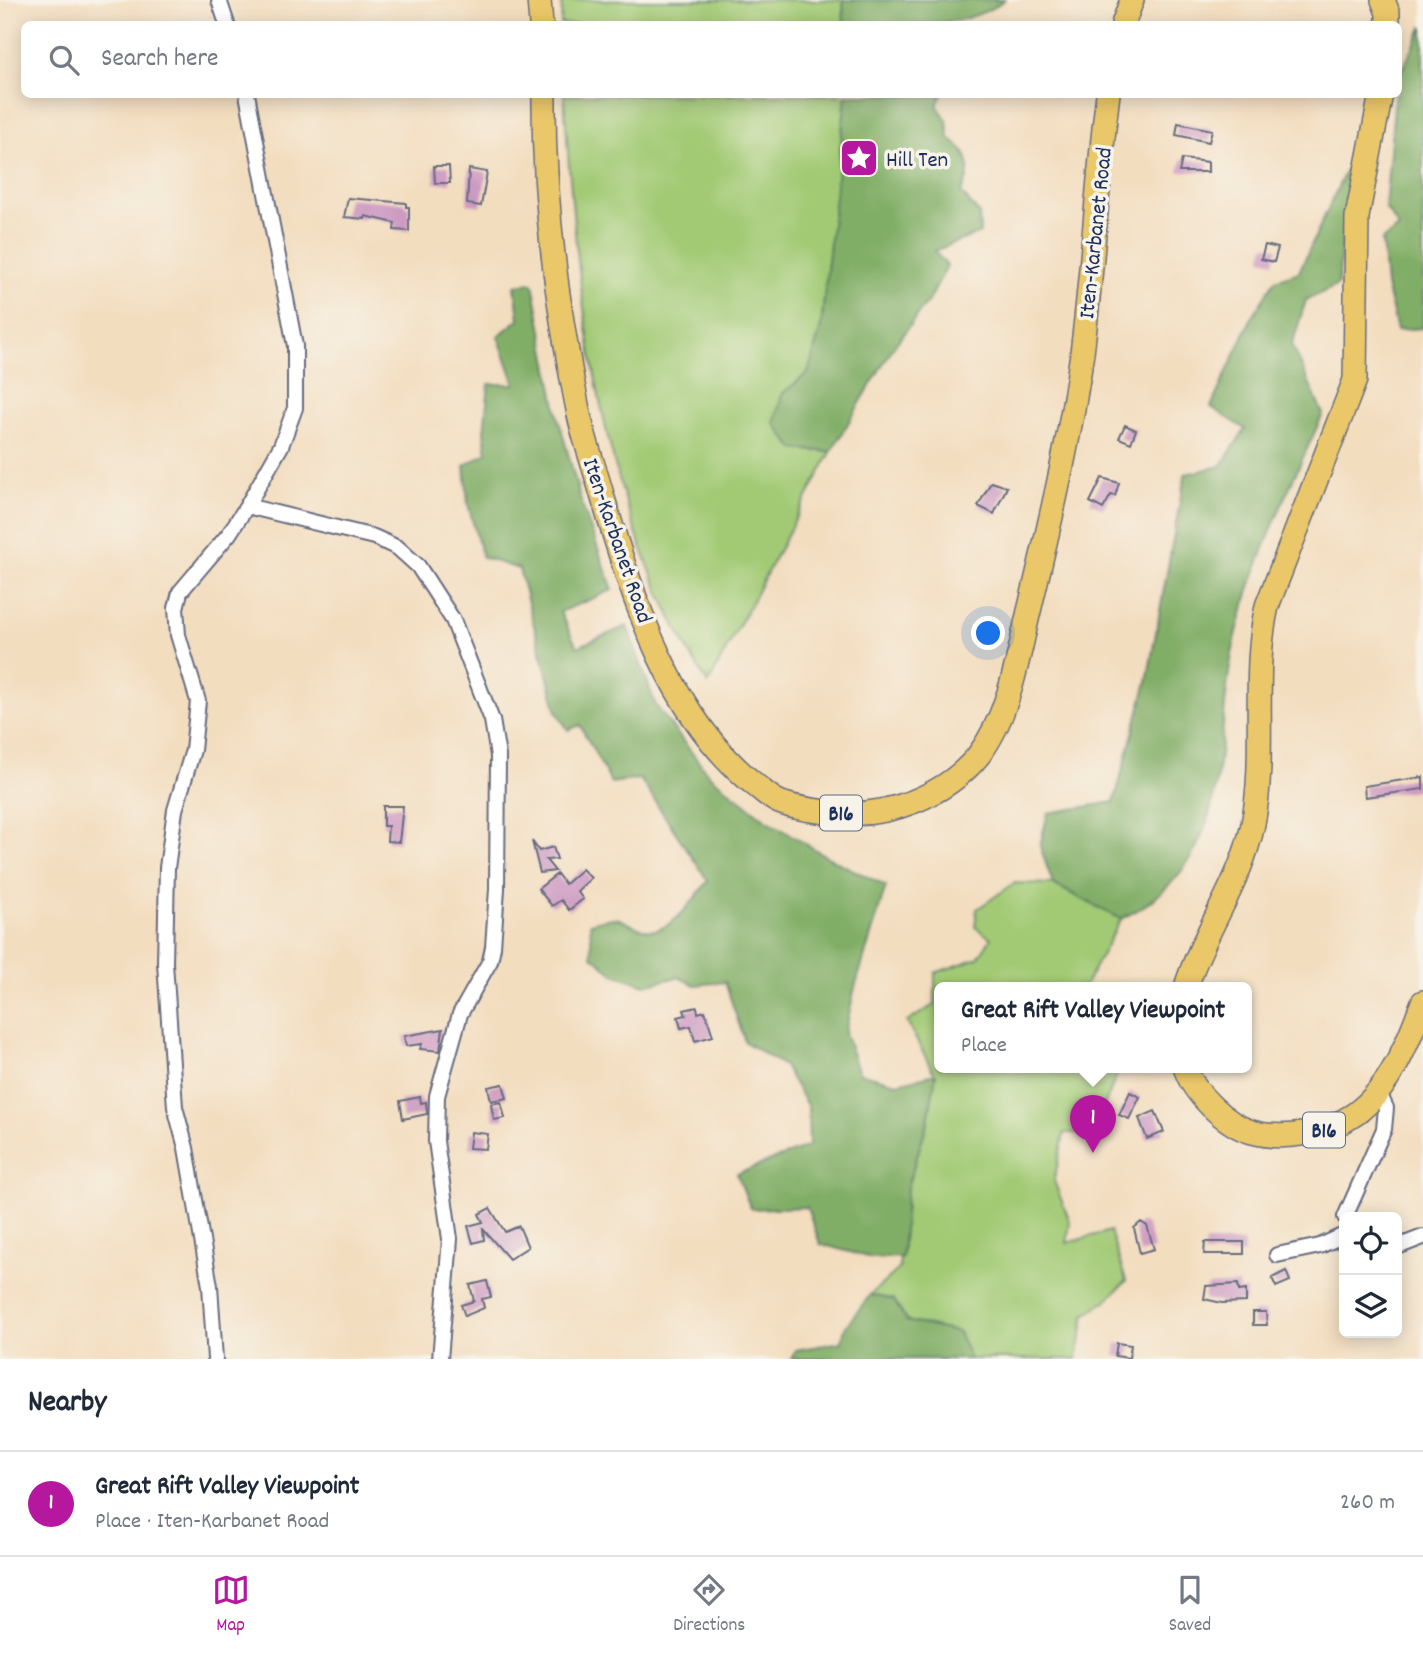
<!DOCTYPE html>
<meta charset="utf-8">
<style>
:root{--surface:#fff;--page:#f2f2f3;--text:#1f2937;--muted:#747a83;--line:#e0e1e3;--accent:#b5179e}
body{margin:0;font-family:Dekko,sans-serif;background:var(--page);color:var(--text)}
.controls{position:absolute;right:21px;bottom:21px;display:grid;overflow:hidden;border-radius:10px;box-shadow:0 4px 18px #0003}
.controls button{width:63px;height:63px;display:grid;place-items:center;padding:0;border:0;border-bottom:2px solid var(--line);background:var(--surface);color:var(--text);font:35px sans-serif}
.you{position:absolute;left:989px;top:634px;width:24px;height:24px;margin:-18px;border:5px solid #fff;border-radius:50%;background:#1a73e8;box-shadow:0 0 0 10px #1a73e833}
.badge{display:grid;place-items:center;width:46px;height:46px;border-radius:50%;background:var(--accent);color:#fff;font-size:23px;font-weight:700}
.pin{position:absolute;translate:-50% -58px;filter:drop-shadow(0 2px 4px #0008)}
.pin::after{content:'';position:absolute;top:37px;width:24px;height:21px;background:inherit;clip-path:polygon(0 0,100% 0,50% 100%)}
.popup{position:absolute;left:934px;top:982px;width:318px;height:91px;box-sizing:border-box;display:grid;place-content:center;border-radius:10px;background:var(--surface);filter:drop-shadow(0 2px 5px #0005);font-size:23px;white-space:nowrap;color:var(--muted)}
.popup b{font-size:26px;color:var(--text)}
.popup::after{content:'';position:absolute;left:50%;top:100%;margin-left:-14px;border:14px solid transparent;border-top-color:var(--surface)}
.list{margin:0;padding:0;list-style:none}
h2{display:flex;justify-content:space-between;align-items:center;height:91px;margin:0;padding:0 28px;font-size:30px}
h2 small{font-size:23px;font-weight:400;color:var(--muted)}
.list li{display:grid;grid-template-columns:46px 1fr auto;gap:21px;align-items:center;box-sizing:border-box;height:105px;padding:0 28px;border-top:2px solid var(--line)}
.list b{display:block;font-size:26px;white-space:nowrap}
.list p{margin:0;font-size:23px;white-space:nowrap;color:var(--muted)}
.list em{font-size:23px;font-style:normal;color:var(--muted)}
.icon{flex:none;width:38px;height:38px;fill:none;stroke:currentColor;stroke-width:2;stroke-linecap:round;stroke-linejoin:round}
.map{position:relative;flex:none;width:1423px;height:1359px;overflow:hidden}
.search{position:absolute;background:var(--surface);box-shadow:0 4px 18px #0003;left:21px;right:21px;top:21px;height:77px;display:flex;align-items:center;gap:18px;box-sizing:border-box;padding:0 24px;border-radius:10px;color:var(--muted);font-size:26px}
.sheet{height:196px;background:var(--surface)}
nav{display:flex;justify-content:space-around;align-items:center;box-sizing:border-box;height:98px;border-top:2px solid var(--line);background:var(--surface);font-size:19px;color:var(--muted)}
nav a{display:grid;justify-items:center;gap:4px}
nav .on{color:var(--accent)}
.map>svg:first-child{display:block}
.green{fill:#a2ca75;stroke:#5e7c6a;stroke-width:2}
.forest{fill:#81ae66;stroke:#4e6e62;stroke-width:2}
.building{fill:#cd9ac2}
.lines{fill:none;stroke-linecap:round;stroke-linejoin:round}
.street-casing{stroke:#676c80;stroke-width:18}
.primary-casing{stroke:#676c80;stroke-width:26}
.street{stroke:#fff;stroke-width:14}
.primary{stroke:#eac769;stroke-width:23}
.labels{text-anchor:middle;stroke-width:7;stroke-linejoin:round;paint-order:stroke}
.shield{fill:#f7f3e8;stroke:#5d6a87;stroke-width:2}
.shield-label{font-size:21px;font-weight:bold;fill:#1b2f5e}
.poi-label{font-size:23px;fill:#1b2f5e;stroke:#f7f3e8;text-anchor:start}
.street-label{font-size:23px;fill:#1b2f5e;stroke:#f7f3e8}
</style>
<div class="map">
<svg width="1423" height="1359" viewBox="0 0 1423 1359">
<rect width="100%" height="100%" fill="#f7f3e8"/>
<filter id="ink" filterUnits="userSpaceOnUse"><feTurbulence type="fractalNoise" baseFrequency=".0143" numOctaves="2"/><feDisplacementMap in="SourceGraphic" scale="14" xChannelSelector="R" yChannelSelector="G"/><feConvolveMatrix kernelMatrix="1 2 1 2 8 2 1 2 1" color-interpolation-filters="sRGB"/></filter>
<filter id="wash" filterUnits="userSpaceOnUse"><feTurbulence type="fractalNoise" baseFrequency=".00686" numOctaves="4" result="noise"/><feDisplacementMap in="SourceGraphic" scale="28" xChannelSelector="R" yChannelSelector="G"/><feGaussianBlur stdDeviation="1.57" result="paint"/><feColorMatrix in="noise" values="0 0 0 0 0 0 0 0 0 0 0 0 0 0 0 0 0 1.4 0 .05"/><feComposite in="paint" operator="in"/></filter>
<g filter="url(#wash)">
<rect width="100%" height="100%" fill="#f3ddbf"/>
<!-- green -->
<path class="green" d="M562 0H843L844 24H561Z
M564 95H846L821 327 808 373 782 394 794 449 831 452 708 684C598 510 577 296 564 95Z
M1015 883 1053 884 1121 919 1084 987H939V1067H1120L1093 1133H1064L1054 1181 1070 1222 1067 1243 1110 1231 1126 1281 1107 1300 1085 1315 1077 1359H968L958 1332 906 1321 894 1300 870 1295 899 1269 907 1187 928 1121 935 1075 907 1022 935 1004V973L978 958 991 938 975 927 977 909Z"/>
<!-- forest -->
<path class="forest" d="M843 0H1004C965 32 892 25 844 24Z
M1423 26V328L1397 330 1386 285 1382 240 1399 228 1385 207 1395 95 1398 94 1399 77Z
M846 95H942L937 105 947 120 949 138C972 154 973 169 961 193L979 213 980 233 934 251 947 266 931 297 892 349 831 452 794 449 774 423 782 394 808 373 821 327Z
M1350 161 1338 285 1306 300 1292 345 1323 414C1290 486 1256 555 1237 632 1209 738 1243 860 1121 919L1053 884 1040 846 1048 813 1114 802 1147 682 1185 474 1221 466 1245 429 1211 407 1251 319 1275 280 1299 272Z
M533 283 558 417 582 505 613 590 560 612 577 647 627 626 656 706 709 775 766 820 831 859 886 886 854 991 845 1033 859 1073 897 1083 936 1074 928 1121 907 1187 902 1257 872 1258 820 1244 807 1207 751 1209 737 1174 809 1146 808 1107 784 1066 745 1042 725 982 695 985 678 977 645 985 614 974 592 956 590 923C629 912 616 923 647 930 671 935 695 897 708 881L640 779 611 783 580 725 568 730 557 712 519 569 482 557 468 504 465 465 487 453 484 432 489 384H515L498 336 519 319 515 285Z
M870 1295 894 1300 906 1321 958 1332 970 1359H791L796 1350 841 1342 846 1326Z"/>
<g id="blocks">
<!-- building -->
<path class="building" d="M1178 123 1212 130 1209 142 1176 135Z
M1182 159 1208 162V172H1179Z
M434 166H449L450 183H435Z
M469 169 487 172 481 206 467 204Z
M348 198 406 203V207H409V231L394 230 395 223 365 216V219L344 217Z
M1265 245 1278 248 1274 262 1261 259Z
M1125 425 1136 430 1131 443 1119 438Z
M1102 478 1119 483 1115 496 1111 495 1103 509 1090 502Z
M991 482 1007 487 994 514 978 506Z
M1423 777V789L1365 797 1364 786Z
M383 806H403L399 842 387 841 388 826H383Z
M532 841 539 851 553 847 557 859 546 860 555 871 540 873Z
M582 869 591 878 577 891 583 899 569 910 561 900 552 906 538 889 557 874 565 884Z
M697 1007 698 1013 705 1011 713 1036 695 1041 691 1026 681 1028 678 1017 686 1015 684 1010Z
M443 1029 440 1051 420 1049 422 1044 406 1046 404 1036Z
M503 1084 507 1098 491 1101 488 1087Z
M1130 1092 1140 1097 1129 1119 1119 1115Z
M420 1097 421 1103 426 1102 427 1114 403 1119 400 1101Z
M501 1102 505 1118 494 1120 491 1104Z
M1155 1111 1164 1132 1147 1139 1139 1118Z
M471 1132 488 1134 486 1149 469 1148Z
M490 1208 505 1232 519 1226 528 1247 509 1259 483 1229 484 1240 473 1243 468 1226 483 1222 479 1214Z
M1141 1222 1147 1226 1154 1249 1140 1253 1134 1228Z
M1205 1242H1244V1254H1204Z
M1286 1271 1290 1281 1276 1287 1272 1278Z
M487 1281 491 1297 482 1299 484 1308 465 1316 461 1305 474 1301 470 1285Z
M1238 1284 1239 1291 1246 1290V1302L1222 1303 1204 1299 1206 1286Z
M1253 1312H1266L1267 1325H1253Z
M1117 1343 1131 1345 1129 1358 1115 1356Z"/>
</g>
</g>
<g filter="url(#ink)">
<use href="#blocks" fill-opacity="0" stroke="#676c80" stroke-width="2"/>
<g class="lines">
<defs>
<path id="street" d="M219 0 227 24
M247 506 374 537 398 548 418 566 453 620 492 720 498 756 497 889 493 947 490 961 460 1014 437 1096 436 1141 450 1239 440 1359
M1345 1217 1384 1129 1386 1108 1378 1091
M1397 1247 1423 1237
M1277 1255 1320 1246 1344 1235
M215 1359 210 1286 186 1148 175 1107 165 963 167 868 175 810 193 750 198 701 178 635 176 608 180 592 229 534 247 506 281 446 295 408V346L247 94"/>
<path id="primary" d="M539 0 541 24
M1383 0 1388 13V24
M1123 24 1132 0
M544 94C543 200 557 307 578 410 584 440 595 469 603 498 634 601 670 720 759 788 765 793 772 799 779 802 796 809 818 811 837 813 887 818 945 796 978 756 1010 715 1018 655 1030 607 1050 523 1070 438 1082 353 1093 267 1097 180 1108 94
M1186 987C1204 930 1241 883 1253 824 1267 752 1251 677 1267 606L1355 380 1357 217 1381 94
M1185 1067C1193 1093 1226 1125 1252 1132 1284 1141 1328 1133 1355 1114 1391 1088 1408 1042 1423 1002"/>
</defs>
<!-- street casing -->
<use href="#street" class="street-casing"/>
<!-- primary casing -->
<use href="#primary" class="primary-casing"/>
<!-- street -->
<use href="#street" class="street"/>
<!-- primary -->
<use href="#primary" class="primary"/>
</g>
</g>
<!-- icons -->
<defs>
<symbol id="sight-square" viewBox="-11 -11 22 22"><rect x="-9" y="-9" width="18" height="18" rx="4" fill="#b5179e" stroke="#f7f3e8"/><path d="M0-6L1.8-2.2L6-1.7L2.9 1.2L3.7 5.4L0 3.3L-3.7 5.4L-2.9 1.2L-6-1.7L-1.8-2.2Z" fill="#fff"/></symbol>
</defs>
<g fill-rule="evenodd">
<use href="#sight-square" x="837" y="136" width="44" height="44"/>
</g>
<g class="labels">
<!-- shield labels -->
<g class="shield">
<rect x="820" y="795.5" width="42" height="35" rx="5"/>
<rect x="1303" y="1112.5" width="42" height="35" rx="5"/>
</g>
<g class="shield-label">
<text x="841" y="820">B16</text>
<text x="1324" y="1137">B16</text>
</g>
<!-- poi labels -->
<g class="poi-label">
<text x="886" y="166">Hill Ten</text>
</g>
<!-- street labels -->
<g class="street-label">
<text transform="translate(1094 233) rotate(-84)" y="8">Iten-Karbanet Road</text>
<text transform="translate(619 540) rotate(71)" y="8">Iten-Karbanet Road</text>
</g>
</g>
</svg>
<div class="controls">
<button><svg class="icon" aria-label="locate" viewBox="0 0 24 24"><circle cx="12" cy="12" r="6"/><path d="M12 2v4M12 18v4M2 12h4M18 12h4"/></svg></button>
<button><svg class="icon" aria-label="layers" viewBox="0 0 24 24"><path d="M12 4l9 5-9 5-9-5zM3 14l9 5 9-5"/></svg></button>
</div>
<div class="you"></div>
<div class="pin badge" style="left:1093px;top:1153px">1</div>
<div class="popup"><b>Great Rift Valley Viewpoint</b>Place</div>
<div class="search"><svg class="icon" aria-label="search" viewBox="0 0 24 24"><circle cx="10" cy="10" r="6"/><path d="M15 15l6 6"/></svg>Search here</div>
</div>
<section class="sheet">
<h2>Nearby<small></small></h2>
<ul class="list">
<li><span class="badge">1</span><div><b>Great Rift Valley Viewpoint</b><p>Place · Iten-Karbanet Road</p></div><em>260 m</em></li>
</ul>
</section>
<nav>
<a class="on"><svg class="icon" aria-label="map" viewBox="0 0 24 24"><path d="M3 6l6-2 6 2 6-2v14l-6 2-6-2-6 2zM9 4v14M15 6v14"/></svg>Map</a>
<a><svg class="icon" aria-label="directions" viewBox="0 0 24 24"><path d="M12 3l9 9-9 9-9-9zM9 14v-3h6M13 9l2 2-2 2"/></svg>Directions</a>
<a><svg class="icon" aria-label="saved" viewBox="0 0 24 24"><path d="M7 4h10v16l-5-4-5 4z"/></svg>Saved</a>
</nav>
